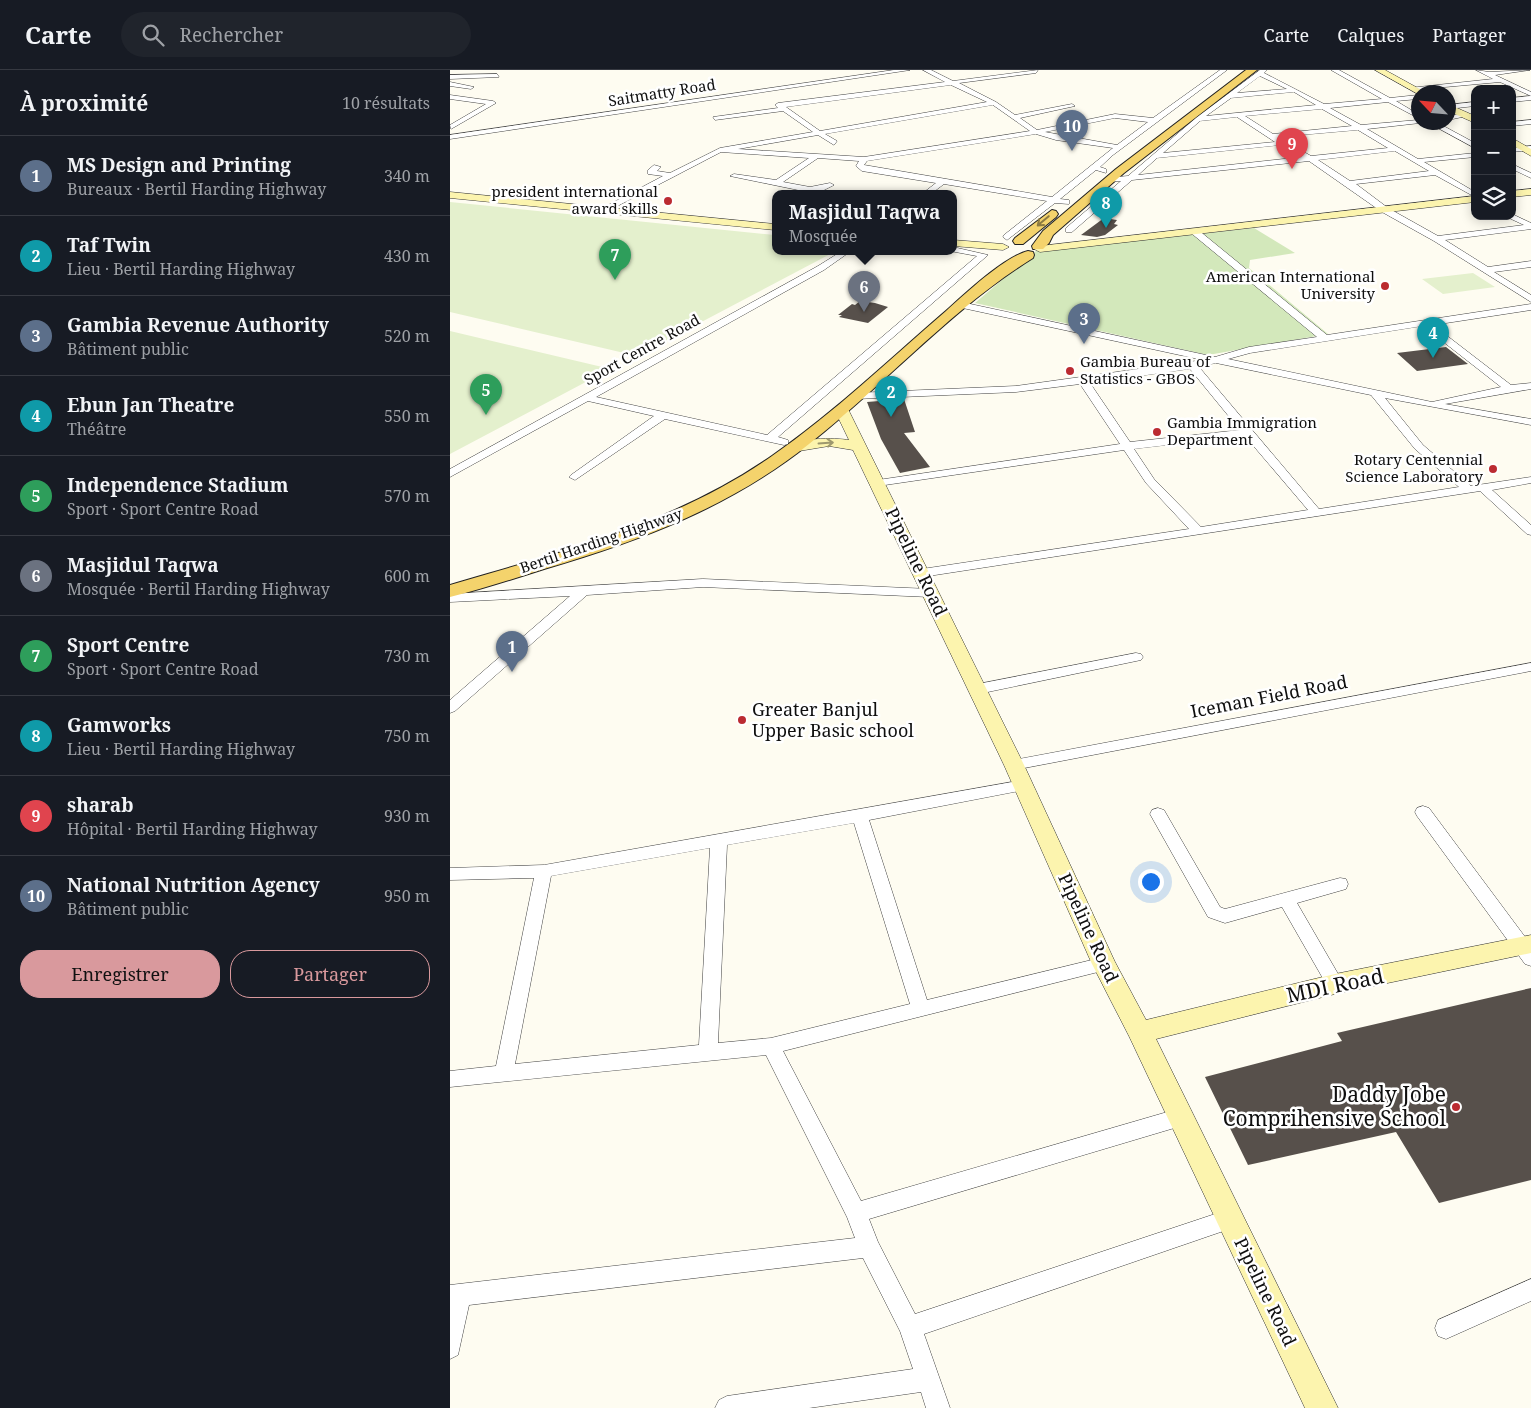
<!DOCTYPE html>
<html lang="fr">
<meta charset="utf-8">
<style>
:root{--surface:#171b24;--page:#20242c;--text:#f1f3f6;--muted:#9ea1a6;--line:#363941;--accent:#d9999d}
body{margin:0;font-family:"Noto Serif",serif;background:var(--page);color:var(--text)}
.controls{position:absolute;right:15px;top:15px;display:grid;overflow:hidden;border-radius:10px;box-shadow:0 2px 12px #0003}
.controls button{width:45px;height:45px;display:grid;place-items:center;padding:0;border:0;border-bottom:1px solid var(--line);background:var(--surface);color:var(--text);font:25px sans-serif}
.compass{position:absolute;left:961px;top:15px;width:45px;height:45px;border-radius:50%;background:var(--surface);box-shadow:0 2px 12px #0003;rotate:296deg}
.you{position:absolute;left:700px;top:811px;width:18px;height:18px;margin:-12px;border:4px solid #fff;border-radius:50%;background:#1a73e8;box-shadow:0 0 0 8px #1a73e833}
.badge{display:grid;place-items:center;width:32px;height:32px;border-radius:50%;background:var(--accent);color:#fff;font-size:16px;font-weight:700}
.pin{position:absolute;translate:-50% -41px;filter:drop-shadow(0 1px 2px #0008)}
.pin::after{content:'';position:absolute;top:26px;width:18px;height:15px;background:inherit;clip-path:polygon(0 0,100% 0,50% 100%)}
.popup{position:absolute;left:322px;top:120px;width:185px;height:65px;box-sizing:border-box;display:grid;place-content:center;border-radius:10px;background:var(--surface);filter:drop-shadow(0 1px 4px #0005);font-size:16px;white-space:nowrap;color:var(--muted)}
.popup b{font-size:19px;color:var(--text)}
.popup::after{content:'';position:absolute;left:50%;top:100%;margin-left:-10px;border:10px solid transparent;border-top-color:var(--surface)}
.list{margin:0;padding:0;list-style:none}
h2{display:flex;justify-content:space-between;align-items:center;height:65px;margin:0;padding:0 20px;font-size:21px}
h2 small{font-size:16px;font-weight:400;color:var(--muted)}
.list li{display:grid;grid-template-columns:32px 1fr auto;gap:15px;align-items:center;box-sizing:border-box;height:80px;padding:0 20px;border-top:1px solid var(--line)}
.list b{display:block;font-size:19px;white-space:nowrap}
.list p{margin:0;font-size:16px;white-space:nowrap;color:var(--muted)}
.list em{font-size:16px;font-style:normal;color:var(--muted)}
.actions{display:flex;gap:10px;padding:15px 20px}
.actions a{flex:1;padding:11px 0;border:1px solid var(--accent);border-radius:20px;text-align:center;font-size:18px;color:var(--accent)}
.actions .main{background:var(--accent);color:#111}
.icon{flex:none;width:28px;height:28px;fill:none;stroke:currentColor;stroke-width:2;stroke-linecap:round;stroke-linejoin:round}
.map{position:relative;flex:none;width:1081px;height:1338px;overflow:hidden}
header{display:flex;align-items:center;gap:30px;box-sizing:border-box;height:70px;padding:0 25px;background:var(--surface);border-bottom:1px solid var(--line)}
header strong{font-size:24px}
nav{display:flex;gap:28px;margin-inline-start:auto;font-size:18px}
.search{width:350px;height:45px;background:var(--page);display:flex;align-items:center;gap:12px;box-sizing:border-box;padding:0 18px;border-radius:28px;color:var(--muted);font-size:19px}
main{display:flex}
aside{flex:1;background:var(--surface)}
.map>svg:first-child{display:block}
.green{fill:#d3e8bb}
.pitch{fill:#e4f0cd}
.building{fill:#57504b}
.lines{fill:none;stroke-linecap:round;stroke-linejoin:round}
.street-casing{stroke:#424242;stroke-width:1}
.secondary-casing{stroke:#313131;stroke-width:1}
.primary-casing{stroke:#202020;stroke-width:2}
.street{fill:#fff;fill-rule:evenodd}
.secondary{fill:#fcf4ae;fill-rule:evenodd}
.primary{fill:#f4d36c;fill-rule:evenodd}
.oneway{stroke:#8d7b42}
.oneway2{stroke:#9d986e}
.poi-dot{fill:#bb2b31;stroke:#fff;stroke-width:2}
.labels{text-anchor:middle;stroke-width:5;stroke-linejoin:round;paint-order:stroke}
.far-street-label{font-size:15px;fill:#0f0f0f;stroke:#fff}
.far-poi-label{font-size:15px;fill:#0f0f0f;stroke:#fff;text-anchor:end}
.street-label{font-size:18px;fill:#0f0f0f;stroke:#fff}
.poi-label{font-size:18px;fill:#0f0f0f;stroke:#fff;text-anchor:start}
.near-street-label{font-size:21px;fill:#0f0f0f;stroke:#fff}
.near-poi-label{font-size:21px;fill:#0f0f0f;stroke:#fff;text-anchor:end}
</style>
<header>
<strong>Carte</strong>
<div class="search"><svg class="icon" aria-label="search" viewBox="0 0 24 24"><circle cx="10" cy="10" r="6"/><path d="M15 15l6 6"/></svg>Rechercher</div>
<nav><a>Carte</a><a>Calques</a><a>Partager</a></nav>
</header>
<main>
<aside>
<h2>À proximité<small>10 résultats</small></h2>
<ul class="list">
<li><span class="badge" style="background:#5c6f8a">1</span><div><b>MS Design and Printing</b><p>Bureaux · Bertil Harding Highway</p></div><em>340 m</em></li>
<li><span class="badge" style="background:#0f9aa8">2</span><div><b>Taf Twin</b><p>Lieu · Bertil Harding Highway</p></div><em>430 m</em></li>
<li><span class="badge" style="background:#5c6f8a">3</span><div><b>Gambia Revenue Authority</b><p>Bâtiment public</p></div><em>520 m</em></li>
<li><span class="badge" style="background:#0f9aa8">4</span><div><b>Ebun Jan Theatre</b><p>Théâtre</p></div><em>550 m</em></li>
<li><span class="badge" style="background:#2e9e5b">5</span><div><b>Independence Stadium</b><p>Sport · Sport Centre Road</p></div><em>570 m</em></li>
<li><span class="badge" style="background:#6b7280">6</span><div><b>Masjidul Taqwa</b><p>Mosquée · Bertil Harding Highway</p></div><em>600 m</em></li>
<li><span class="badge" style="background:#2e9e5b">7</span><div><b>Sport Centre</b><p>Sport · Sport Centre Road</p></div><em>730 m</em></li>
<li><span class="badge" style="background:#0f9aa8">8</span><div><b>Gamworks</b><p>Lieu · Bertil Harding Highway</p></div><em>750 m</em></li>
<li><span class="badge" style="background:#e0444e">9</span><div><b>sharab</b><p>Hôpital · Bertil Harding Highway</p></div><em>930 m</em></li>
<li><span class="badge" style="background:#5c6f8a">10</span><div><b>National Nutrition Agency</b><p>Bâtiment public</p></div><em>950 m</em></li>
</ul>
<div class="actions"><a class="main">Enregistrer</a><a>Partager</a></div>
</aside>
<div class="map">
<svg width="1081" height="1338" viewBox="0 0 1081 1338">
<rect width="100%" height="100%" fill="#fefcf1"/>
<!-- green -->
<path class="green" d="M804 158 845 183 800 190 799 198 878 264 758 285 525 233 586 181Z"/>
<!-- pitch -->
<path class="pitch" d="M0 132 325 165V181H386L187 286 0 242Z
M1023 203 1045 217 993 224 972 209Z
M0 261 165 300 157 306 149 305 0 384Z"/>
<!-- building -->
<path class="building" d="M654 148 667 150 664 154 668 155 655 165 647 167 631 165Z
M410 231 425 233 438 237 418 253 389 247 392 245H388L402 234 405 235Z
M996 277 1018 294 967 301 947 283Z
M454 329 465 362 454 363 480 397 450 403 431 369 417 332Z
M1081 918V1110L989 1133 946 1062 798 1095 755 1007 892 971 887 963Z"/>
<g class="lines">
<defs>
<path id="street" d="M444 0H460L0 69V65Z
M473 0H481L503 11 588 0 586 3 509 13 546 32 565 45 622 34 625 36 570 48 587 60 665 44 703 48 770 0H777L663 85 650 97 656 99V103L646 100 610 129 619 130V134L605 133 557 170 553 167 554 165 597 131 494 114 482 123H473L486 113 412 101 406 96 409 91 368 88 333 112 360 117 380 113 384 115 374 120 353 121 280 106 284 104 326 110 359 88 271 82 154 143 147 141 213 106 198 104V100L204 95 211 97 207 101 220 103 270 78 363 62 333 41 265 50 263 47 328 38 325 35 328 33 495 12ZM501 15 537 32 370 61 336 37ZM543 35 580 61 414 87 288 79 368 65 384 75 387 71 375 64ZM665 48 698 52 667 75 595 62ZM586 64 606 70 663 78 602 127 414 95 417 91Z
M810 0H817L814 3 874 34 932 29 881 0H889L940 28 968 25V29L946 31 968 44V48L938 32 880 38 911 55 968 50 970 53 917 59 968 89 1025 83V87L974 92 1025 122V127L985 105 906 114 938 138 988 166 1074 155 1059 148 1062 144 1081 153V159L995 170 1038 197 1081 191V197L1044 202 1081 225V232L984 171 932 142 859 91 682 110 622 162H616V158L671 111 656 112V108L678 106 746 48ZM810 6 837 19 787 23ZM844 22 866 35 756 46 781 28ZM872 39 902 56 823 64 795 46ZM787 47 825 72 713 83 750 51ZM908 60 938 78 861 86 828 67ZM831 75 852 87 688 105 707 88ZM945 81 979 101 900 111 868 90Z
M1026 0 1039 2 1080 0 1045 5 1081 22V26L1050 12 962 20 959 18 1043 9Z
M47 4 49 7 0 9V5Z
M0 12 24 17 21 19 0 16Z
M0 25 43 31 46 33 1 59 0 55 36 34 0 29Z
M1081 26V30L1062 32V28Z
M1025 32V36L998 39V35Z
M1015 43 1017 46 998 50V46Z
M1081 50V54L1062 56V52Z
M977 52H986L1025 73V78Z
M1081 76V80L1062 82V78Z
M1062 94 1081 103V108L1062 99Z
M741 159H747L877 265 1081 234V240L983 255 1061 315 1081 313V319L995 334 1081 349V355L935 328 973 375 1021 416 1081 407V413L1042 420 1081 455V465L1077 464 1030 421 472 507 467 506 466 503 472 499 739 459 696 413 674 380 428 416 422 413 428 410 670 374 630 314 566 322 405 329 400 326 405 323 566 316 753 290 508 237 506 235 511 232 765 287 799 277 867 267 741 163ZM973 256 1051 317 982 332 778 289 800 283ZM766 293 921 325 965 379 1009 417 869 439 749 297ZM740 299 790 360 680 372 640 313ZM795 366 858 440 751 457 704 409 684 379Z
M503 177 538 185 328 367 338 370V374L334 375 215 349 125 410 119 407 121 405 204 346 138 331 0 407V399L368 196 392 181H401L374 200 146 327 317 365 527 186 500 181H503Z
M253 509 480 519 487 523 480 527 253 517 137 525 5 641 0 643V630L120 526 0 532V524Z
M686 583 691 584 693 587 691 590 528 624 521 619 528 614Z
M1081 593V601L564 700 559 699 556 695 559 691 564 690Z
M573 710 579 711 581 715 579 719 419 750 477 930 654 887 660 889 663 894 660 899 333 981 411 1131 731 1038 738 1041 741 1047 738 1053 731 1056 419 1149 428 1172 465 1244 780 1139 788 1142 791 1149 788 1156 474 1264 500 1338H476L471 1322 359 1338H265L269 1330 277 1326 463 1299 450 1261 413 1188 19 1235 8 1285 0 1289V1215L405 1168 397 1147 316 985 0 1017V1001L46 996 84 808 0 810V798L94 795ZM404 753 460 934 321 968 268 973 277 775ZM260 778 249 975 65 994 101 806Z
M973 736 979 738 1081 875V896L1075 894 967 746 965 742 967 738Z
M708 738 714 740 770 837 775 839 890 808 896 809 898 814 896 819 847 833 891 909 894 914 891 919 885 921 879 919 832 837 775 853 758 847 700 744 702 740Z
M1081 1209V1231L996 1269 988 1266 985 1258 988 1250Z"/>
<path id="secondary" d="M925 0H935L975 22 968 24Z
M998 34 1025 46V53L998 41Z
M1062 68 1081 79V86L1062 75Z
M1081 119V125L1062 127V121Z
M0 122 325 154V160L0 128Z
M1025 126V132L590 182 584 179 590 176Z
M503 170 553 174 559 177 553 180 503 176Z
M391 335 398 339 574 695 665 892 696 950 885 904 1081 865V883L885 924 706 969 888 1338H855L679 966 642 894 554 695 403 380 379 376 343 382 336 378C344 367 386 368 399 370L384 339Z"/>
<path id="primary" d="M796 0H807L674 103 603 165 599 173 593 179H583L582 176 593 161 666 99Z
M602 140 606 141 608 144 606 147 573 174H565L563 171 565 168Z
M578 181 583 182 584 185 583 188C502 238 434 315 359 374 280 437 190 471 94 499 63 509 32 519 0 527V515C111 482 225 454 322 386 384 343 439 290 496 241 515 224 554 187 578 181Z"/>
</defs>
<!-- street casing -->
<use href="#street" class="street-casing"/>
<!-- secondary casing -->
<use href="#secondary" class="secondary-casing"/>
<!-- primary casing -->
<use href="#primary" class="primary-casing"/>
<!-- street -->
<use href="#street" class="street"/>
<!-- secondary -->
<use href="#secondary" class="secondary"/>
<!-- primary -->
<use href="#primary" class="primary"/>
</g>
<!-- one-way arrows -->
<defs><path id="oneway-shaft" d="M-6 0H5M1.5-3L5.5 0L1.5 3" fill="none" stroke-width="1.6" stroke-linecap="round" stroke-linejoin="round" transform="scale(1.25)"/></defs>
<use class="oneway" href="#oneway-shaft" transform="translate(593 151) rotate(140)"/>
<use class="oneway2" href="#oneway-shaft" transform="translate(376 373) rotate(-4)"/>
<!-- markers -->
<g class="poi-dot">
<circle cx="218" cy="131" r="5"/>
<circle cx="935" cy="216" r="5"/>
<circle cx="620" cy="301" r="5"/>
<circle cx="707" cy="362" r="5"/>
<circle cx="1043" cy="399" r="5"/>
<circle cx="292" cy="650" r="5"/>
<circle cx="1006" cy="1037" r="5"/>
</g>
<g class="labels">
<!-- far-street labels -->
<g class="far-street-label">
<text transform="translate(212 23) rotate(-9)" y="5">Saitmatty Road</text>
<text transform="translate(192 280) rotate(-29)" y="5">Sport Centre Road</text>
<text transform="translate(151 471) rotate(-19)" y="5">Bertil Harding Highway</text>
</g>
<!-- far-poi labels -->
<g class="far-poi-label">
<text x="208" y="127">president international<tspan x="208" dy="17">award skills</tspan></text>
<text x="925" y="212">American International<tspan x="925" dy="17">University</tspan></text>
<text x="630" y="297" text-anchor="start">Gambia Bureau of<tspan x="630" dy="17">Statistics - GBOS</tspan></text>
<text x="717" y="358" text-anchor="start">Gambia Immigration<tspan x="717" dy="17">Department</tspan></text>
<text x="1033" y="395">Rotary Centennial<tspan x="1033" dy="17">Science Laboratory</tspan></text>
</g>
<!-- street labels -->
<g class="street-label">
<text transform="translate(466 492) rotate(64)" y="6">Pipeline Road</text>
<text transform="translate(819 627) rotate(-11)" y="6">Iceman Field Road</text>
<text transform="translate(638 858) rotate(65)" y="6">Pipeline Road</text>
<text transform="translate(815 1222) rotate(64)" y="6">Pipeline Road</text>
</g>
<!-- poi labels -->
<g class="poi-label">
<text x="302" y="646">Greater Banjul<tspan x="302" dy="21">Upper Basic school</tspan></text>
</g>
<!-- near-street labels -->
<g class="near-street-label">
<text transform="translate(885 916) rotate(-12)" y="7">MDI Road</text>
</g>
<!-- near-poi labels -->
<g class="near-poi-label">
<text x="996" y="1032">Daddy Jobe<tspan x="996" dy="24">Comprihensive School</tspan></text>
</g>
</g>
</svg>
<div class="controls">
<button>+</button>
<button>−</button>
<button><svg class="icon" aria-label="layers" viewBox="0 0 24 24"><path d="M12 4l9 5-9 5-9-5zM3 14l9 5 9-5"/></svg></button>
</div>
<svg class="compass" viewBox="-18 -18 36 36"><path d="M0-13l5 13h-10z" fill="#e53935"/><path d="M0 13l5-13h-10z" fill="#9ea1a6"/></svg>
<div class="you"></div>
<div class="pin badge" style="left:62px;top:602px;background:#5c6f8a">1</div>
<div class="pin badge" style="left:441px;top:347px;background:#0f9aa8">2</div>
<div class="pin badge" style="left:634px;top:274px;background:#5c6f8a">3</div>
<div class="pin badge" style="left:983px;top:288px;background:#0f9aa8">4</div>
<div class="pin badge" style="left:36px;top:345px;background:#2e9e5b">5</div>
<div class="pin badge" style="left:414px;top:242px;background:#6b7280">6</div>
<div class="popup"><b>Masjidul Taqwa</b>Mosquée</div>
<div class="pin badge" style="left:165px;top:210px;background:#2e9e5b">7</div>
<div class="pin badge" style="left:656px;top:158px;background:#0f9aa8">8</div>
<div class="pin badge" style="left:842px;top:99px;background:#e0444e">9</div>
<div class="pin badge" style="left:622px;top:81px;background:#5c6f8a">10</div>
</div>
</main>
